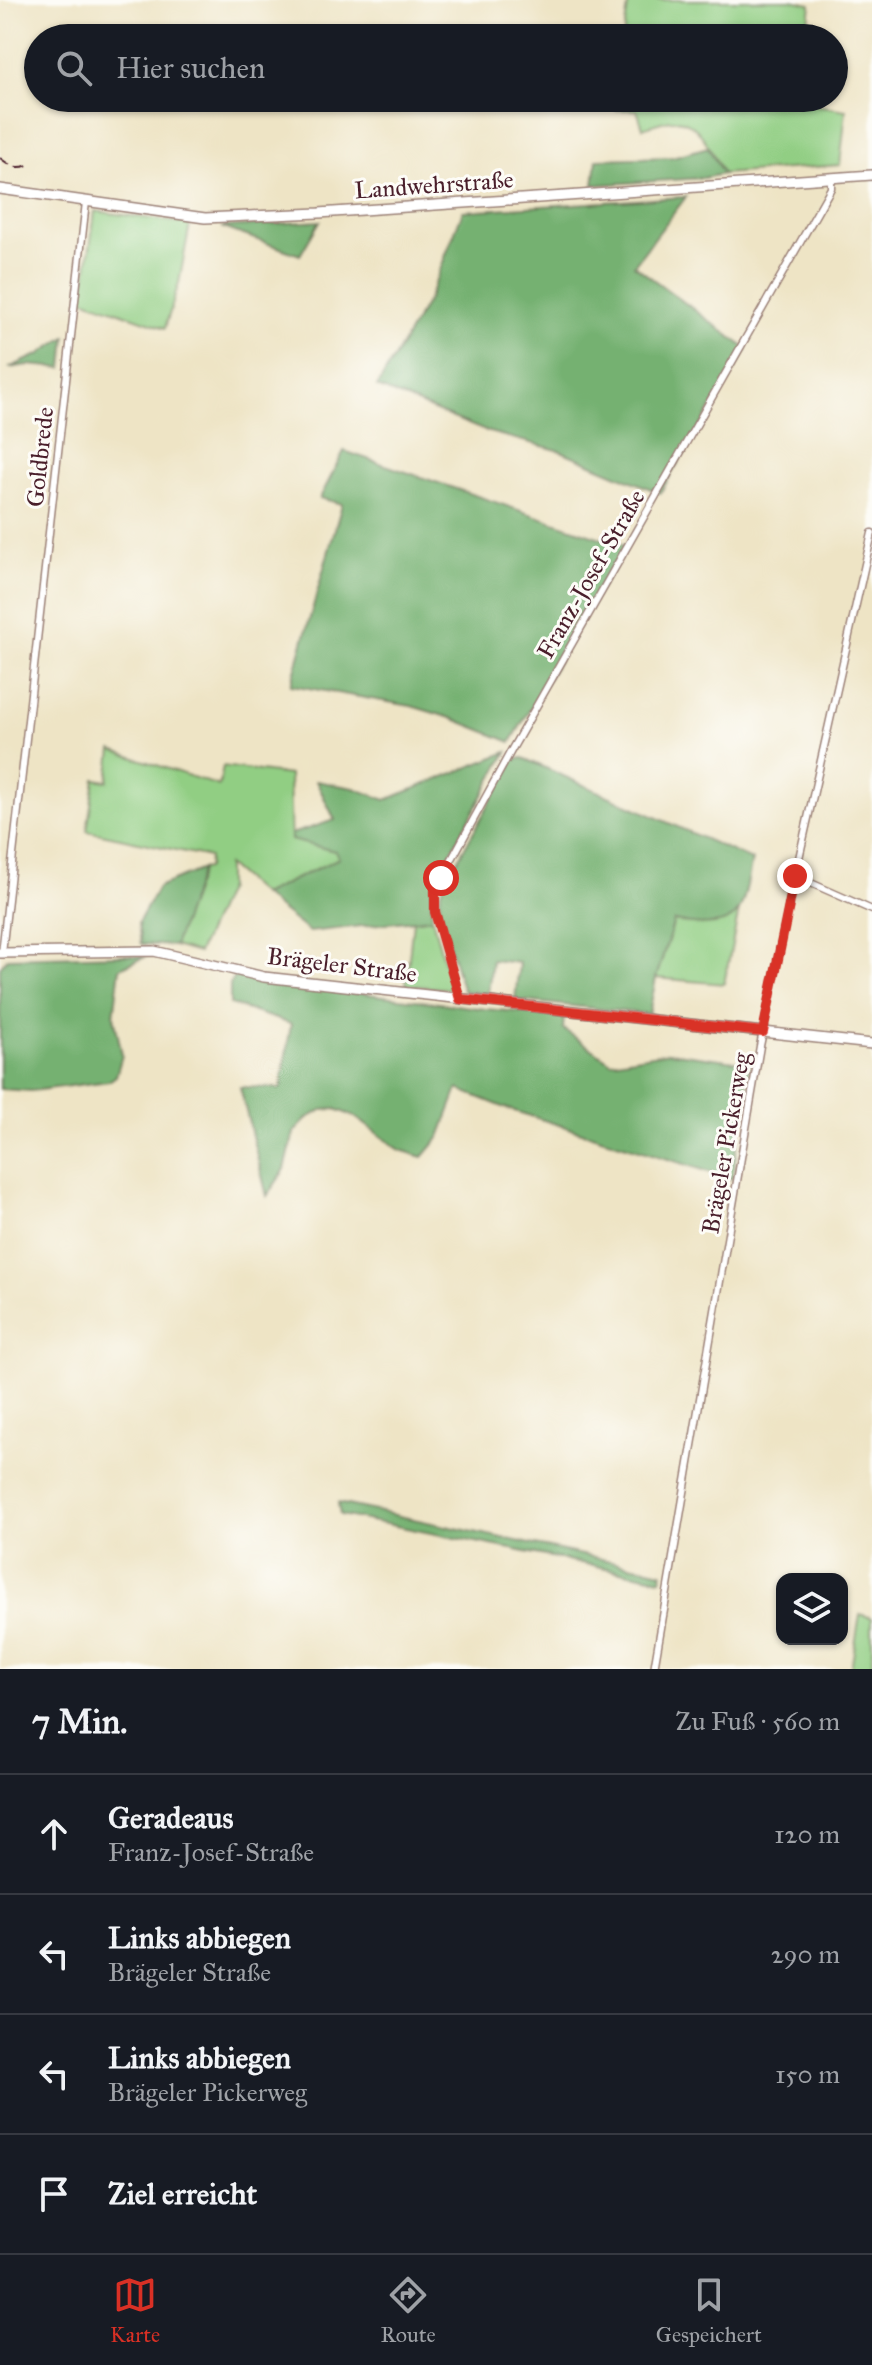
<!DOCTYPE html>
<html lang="de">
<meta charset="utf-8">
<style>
:root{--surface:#171b24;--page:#242831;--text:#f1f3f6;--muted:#9ea1a6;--line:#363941;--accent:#d93025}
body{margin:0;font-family:"IM FELL Great Primer",serif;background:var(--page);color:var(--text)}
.controls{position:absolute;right:24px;bottom:24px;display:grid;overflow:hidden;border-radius:16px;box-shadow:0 2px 6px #0004}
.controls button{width:72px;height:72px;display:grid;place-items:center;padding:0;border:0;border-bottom:2px solid var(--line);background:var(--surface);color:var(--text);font:40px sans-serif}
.stop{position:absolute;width:24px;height:24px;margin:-18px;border:6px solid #d93025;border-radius:50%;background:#fff}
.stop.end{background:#d93025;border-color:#fff;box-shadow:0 2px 8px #0008}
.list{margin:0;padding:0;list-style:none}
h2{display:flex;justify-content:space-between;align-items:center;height:104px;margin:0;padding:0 32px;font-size:34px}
h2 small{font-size:26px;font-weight:400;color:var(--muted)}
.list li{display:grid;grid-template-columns:52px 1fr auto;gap:24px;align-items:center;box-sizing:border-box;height:120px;padding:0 32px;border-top:2px solid var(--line)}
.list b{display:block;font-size:30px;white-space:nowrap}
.list p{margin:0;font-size:26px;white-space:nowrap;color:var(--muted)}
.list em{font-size:26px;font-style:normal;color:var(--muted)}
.icon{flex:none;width:44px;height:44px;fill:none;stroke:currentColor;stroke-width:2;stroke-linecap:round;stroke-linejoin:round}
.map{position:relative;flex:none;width:872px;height:1669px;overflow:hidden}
.search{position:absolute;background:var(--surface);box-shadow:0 2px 6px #0004;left:24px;right:24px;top:24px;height:88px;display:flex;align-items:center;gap:20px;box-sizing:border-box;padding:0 28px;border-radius:44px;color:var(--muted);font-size:30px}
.sheet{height:584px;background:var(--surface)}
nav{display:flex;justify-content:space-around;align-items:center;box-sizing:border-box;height:112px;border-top:2px solid var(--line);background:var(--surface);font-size:22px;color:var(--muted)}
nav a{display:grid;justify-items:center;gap:4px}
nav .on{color:var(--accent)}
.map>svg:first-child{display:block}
.green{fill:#91ce83;stroke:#6e7657;stroke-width:2}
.forest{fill:#74b171;stroke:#5f684e;stroke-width:2}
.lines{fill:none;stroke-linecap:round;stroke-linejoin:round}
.street-casing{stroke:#9c8278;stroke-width:9}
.secondary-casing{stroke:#9c8278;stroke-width:12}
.street{stroke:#fff;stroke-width:6}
.secondary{stroke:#fff;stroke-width:9}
.rail{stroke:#4a1f2b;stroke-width:2;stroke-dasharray:12 6;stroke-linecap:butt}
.route{stroke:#d93025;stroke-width:10}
.labels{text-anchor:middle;stroke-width:6;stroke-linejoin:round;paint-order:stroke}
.street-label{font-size:24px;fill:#4a1f2b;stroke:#fdfcf7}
</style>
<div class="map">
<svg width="872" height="1669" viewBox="0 0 872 1669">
<rect width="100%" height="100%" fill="#fdfcf7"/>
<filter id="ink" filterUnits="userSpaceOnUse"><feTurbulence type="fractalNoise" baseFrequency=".0125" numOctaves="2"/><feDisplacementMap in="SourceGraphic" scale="16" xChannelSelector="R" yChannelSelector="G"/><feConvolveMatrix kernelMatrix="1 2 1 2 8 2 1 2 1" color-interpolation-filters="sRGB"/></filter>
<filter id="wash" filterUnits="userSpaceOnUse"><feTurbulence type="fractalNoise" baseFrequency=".006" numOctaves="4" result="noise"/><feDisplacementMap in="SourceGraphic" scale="32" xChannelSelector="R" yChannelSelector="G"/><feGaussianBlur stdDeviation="1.8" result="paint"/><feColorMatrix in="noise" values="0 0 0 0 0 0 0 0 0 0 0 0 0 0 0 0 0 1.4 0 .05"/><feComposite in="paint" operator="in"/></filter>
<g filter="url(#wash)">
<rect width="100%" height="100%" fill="#eee4c5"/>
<!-- green -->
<path class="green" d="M629 0H791L811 4 808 31 812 38H623Z
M614 98H810V104L846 110 840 165 723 174C713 155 700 119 674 120 664 120 653 125 643 128L637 110H616Z
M95 211 190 224 179 283 165 328 83 299Z
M112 750 219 786 223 766 289 775 291 840 335 851 340 858 262 895 227 865V888L198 953 174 946 202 869 208 868 209 857 87 831 95 779 108 781Z
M739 910 724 984 656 978 674 921C698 926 719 925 739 910Z
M432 918 451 989 406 985 413 921Z
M860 1614 872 1618V1669H851Z"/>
<!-- forest -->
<path class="forest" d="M708 147 723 174 703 178 594 185 597 159 672 157Z
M686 197 634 265 747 349 660 493 561 451 485 431 377 387 429 298 463 211Z
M320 221 300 255 221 227Z
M66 337 63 368 28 365 9 368 40 354Z
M344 451 625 546 511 742 451 718 411 706 291 685 342 504 320 498Z
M507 752 433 884 431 901 432 918 309 932 262 895 339 858 335 851 291 840V834L335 820 316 781 354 788 386 800Z
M523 758 752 860C749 873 746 899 739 910 727 930 692 925 674 921L656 978 649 1014 515 1000 519 963 492 960 488 994 463 991 439 911 441 890 514 759Z
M202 869 174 946 141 944 138 923 158 887Z
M125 955 145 957 120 968 114 1016 122 1055 116 1076 109 1081 31 1091 0 1089V967L7 958Z
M234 977 486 1009 564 1016 563 1029 611 1062 669 1052 750 1063 732 1179 508 1109 458 1089 440 1137 423 1157 400 1150 355 1117 336 1109 322 1110 306 1119 294 1133 285 1169 267 1196 240 1087 281 1088 291 1024 230 1004V984Z
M338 1503 663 1572 661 1579 340 1515Z"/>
</g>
<g filter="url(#ink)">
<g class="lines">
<defs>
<path id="street" d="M795 876 872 910
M2 953 86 202
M460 999 435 912V890L512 749 831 188V178
M654 1669 760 1046 793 885 872 533"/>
<path id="secondary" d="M0 189 205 218 319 213 872 175
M0 953 154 951 264 977 872 1044"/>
</defs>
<!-- street casing -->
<use href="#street" class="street-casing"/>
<!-- secondary casing -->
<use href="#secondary" class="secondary-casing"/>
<!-- street -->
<use href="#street" class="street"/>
<!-- secondary -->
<use href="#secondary" class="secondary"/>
<!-- rail -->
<path class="rail" d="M0 158C9 165 18 171 29 164L31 161"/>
</g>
</g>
<g class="lines" filter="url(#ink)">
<!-- route -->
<path class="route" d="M441 878 435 890V912L460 999 763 1032 795 876"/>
</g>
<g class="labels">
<!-- street labels -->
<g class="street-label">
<text transform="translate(434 185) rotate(-4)" y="8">Landwehrstraße</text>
<text transform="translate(40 457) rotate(-84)" y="8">Goldbrede</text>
<text transform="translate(591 574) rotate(-60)" y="8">Franz-Josef-Straße</text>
<text transform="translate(342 965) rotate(7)" y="8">Brägeler Straße</text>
<text transform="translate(726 1143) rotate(-80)" y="8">Brägeler Pickerweg</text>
</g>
</g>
</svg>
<div class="controls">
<button><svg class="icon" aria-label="layers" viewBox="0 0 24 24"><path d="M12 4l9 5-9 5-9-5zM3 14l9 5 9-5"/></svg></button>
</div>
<div class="stop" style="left:441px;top:878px"></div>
<div class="stop end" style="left:795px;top:876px"></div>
<div class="search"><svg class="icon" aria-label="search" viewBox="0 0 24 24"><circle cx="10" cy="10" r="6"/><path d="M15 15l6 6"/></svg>Hier suchen</div>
</div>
<section class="sheet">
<h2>7 Min.<small>Zu Fuß · 560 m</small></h2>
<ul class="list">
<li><svg class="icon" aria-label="ahead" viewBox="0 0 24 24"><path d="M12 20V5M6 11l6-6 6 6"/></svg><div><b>Geradeaus</b><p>Franz-Josef-Straße</p></div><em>120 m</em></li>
<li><svg class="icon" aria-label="left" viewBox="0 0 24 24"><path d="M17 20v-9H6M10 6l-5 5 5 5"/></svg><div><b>Links abbiegen</b><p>Brägeler Straße</p></div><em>290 m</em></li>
<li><svg class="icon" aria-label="left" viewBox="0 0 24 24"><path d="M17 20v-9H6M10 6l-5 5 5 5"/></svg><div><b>Links abbiegen</b><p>Brägeler Pickerweg</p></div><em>150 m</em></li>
<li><svg class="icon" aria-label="arrive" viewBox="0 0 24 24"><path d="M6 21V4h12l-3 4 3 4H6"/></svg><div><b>Ziel erreicht</b></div></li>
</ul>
</section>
<nav>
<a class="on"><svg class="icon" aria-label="map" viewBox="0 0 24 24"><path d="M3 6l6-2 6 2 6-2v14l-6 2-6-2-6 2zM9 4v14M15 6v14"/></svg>Karte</a>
<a><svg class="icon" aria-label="directions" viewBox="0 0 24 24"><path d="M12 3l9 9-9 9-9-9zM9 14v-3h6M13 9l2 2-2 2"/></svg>Route</a>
<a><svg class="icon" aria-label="saved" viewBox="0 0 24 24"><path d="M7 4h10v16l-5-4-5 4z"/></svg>Gespeichert</a>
</nav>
